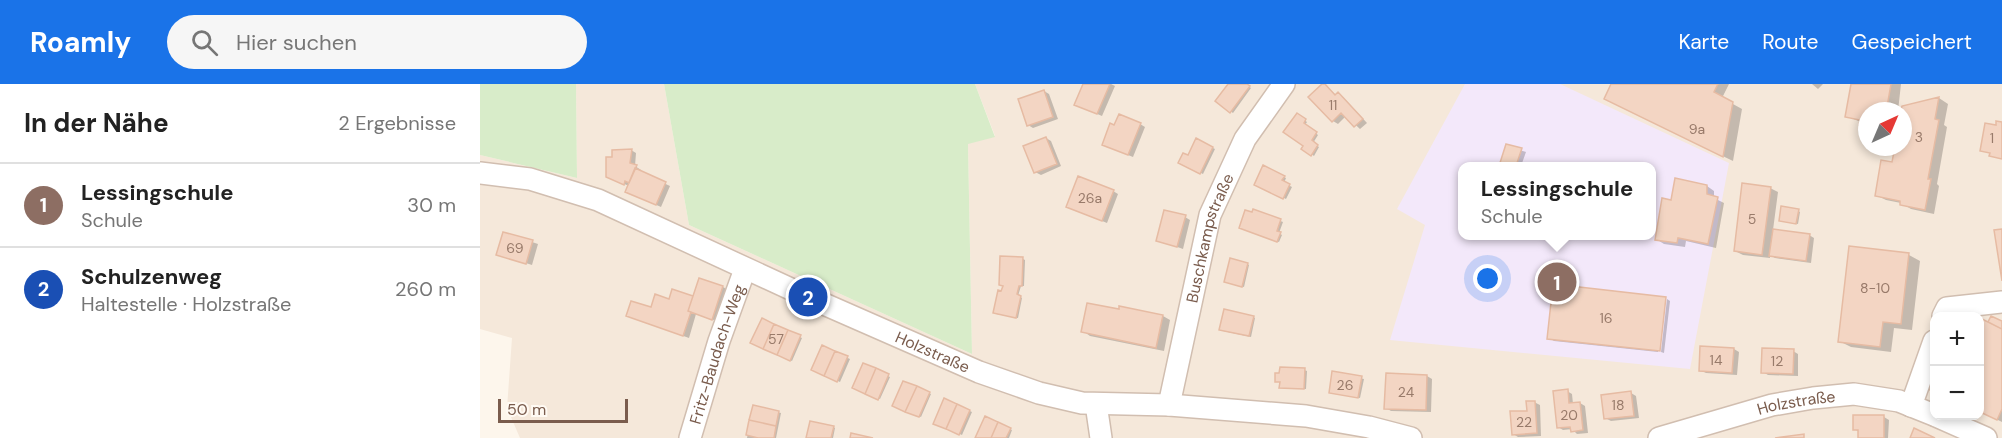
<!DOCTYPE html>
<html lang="de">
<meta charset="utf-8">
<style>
:root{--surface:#fff;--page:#f6f6f6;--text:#222;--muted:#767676;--line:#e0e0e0;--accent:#1a73e8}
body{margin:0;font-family:"DM Sans",sans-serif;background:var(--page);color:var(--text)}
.controls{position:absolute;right:18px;bottom:18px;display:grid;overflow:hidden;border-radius:12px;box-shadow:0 3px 9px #0003}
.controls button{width:54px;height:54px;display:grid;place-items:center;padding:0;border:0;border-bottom:2px solid var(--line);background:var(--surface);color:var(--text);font:30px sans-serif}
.compass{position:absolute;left:1378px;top:18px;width:54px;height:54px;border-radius:50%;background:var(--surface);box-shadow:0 3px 9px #0003;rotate:44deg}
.scale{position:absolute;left:18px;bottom:15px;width:130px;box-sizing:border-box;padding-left:6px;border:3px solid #7a5c4d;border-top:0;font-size:16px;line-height:21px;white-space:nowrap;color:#7a5c4d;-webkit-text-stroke:4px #fffaf3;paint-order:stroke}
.you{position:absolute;left:1008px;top:195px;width:21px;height:21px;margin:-15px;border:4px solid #fff;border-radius:50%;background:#1a73e8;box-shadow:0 0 0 9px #1a73e833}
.badge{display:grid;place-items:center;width:39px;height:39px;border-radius:50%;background:var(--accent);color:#fff;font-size:20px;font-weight:700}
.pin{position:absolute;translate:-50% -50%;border:3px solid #fff;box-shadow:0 2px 6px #0006}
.popup{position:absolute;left:978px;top:78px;width:198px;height:78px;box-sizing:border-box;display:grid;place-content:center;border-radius:12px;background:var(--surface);filter:drop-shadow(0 2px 4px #0005);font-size:20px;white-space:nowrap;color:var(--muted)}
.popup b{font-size:22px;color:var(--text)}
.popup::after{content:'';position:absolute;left:50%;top:100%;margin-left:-12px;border:12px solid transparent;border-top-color:var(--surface)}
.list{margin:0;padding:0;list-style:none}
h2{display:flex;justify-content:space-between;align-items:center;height:78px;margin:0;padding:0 24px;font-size:26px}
h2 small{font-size:20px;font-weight:400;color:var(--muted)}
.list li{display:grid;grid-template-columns:39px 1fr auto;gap:18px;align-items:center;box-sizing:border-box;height:84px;padding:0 24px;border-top:2px solid var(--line)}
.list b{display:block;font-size:22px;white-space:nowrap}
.list p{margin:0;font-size:20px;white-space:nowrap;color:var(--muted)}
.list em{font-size:20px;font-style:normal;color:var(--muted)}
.icon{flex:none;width:33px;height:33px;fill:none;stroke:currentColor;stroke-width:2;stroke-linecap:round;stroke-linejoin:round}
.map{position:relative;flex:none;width:1522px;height:354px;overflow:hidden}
header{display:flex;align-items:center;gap:36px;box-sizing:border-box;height:84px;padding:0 30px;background:var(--accent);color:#fff}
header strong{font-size:28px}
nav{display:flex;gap:33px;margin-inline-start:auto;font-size:21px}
.search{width:420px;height:54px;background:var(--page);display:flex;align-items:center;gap:15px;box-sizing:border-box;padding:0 21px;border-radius:33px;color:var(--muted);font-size:22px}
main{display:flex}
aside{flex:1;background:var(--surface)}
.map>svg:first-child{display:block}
.residential{fill:#f5e8da;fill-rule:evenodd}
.education{fill:#f3e8fa;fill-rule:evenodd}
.green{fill:#d8ecc9}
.shadow{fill:#0003}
.building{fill:#f3d5c3;stroke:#e6bba3;stroke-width:1.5}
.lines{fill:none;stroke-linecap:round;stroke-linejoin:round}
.minor-casing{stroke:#d1beb0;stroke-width:24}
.minor{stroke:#fff;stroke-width:21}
.labels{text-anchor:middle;stroke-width:6;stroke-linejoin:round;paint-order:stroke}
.number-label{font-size:14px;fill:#987a6a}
.street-label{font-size:16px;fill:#7a5c4d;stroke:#fffaf3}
</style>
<header>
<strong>Roamly</strong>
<div class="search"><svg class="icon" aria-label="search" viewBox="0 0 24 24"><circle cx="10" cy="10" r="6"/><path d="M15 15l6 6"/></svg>Hier suchen</div>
<nav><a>Karte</a><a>Route</a><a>Gespeichert</a></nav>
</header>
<main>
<aside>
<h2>In der Nähe<small>2 Ergebnisse</small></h2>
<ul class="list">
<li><span class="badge" style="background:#8d6e63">1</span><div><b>Lessingschule</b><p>Schule</p></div><em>30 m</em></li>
<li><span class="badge" style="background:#1a4fb4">2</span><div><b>Schulzenweg</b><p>Haltestelle · Holzstraße</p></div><em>260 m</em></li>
</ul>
</aside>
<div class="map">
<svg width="1522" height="354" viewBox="0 0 1522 354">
<rect width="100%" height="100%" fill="#fdf6ec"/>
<!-- residential -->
<path class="residential" d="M96 0H184L209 141 492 270 488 59 515 52 495 0H1522V354H40L27 324 32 254 0 245V71L97 94ZM1387 27H1423V63H1387ZM982 82H1172V152H982ZM1454 232H1500V332H1454Z"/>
<!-- education -->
<path class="education" d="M985 0H1080L1249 79 1210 285 910 256 945 141 917 125ZM982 82H1172V152H982Z"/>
<!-- green -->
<path class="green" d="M0 0H96L97 94 0 71Z
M184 0H495L515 53 488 60 492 270 209 141Z"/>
<!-- shadow -->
<path class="shadow" d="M604 0H631L635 2 622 32 601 23Z
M750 0H765L771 4 753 29 737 17Z
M844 0 857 12 858 10 863 13 887 39 880 45 866 32 858 40 853 37Z
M1133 0H1249L1242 14 1262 25 1253 77 1135 20Z
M1332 0H1343L1338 5Z
M1372 0H1421L1418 27H1387V44L1380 40 1381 38 1366 32Z
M564 7 569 10 578 35 553 44 548 41Z
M1459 14 1468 20 1464 41 1467 43 1457 100 1459 102 1454 130 1431 125 1421 119 1406 116 1396 111 1413 80 1417 63H1423V24Z
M817 31 827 38 825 41 838 51 833 59 839 63 834 72 823 64 825 61Z
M660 40 665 43 653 73 628 63 635 43Z
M566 54 571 57 581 82 561 91 555 88Z
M716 56 735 65 723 90 700 79 708 73Z
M1027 62 1046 68 1041 82H1020Z
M151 66 156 69 155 82 161 86 160 88 190 102 181 123 152 110 149 102 133 95Z
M784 83 806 94 804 99 812 103 806 115 776 100Z
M1227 102 1234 107V114L1244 119 1236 164 1206 157 1205 163 1184 160 1176 155 1192 117Z
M1290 104 1298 108 1293 146 1329 151 1334 154 1331 179 1295 174 1290 171V174L1263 171 1255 167Z
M633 107 638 110 627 139 593 125Z
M774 127 803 138 799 149 802 151 799 158 762 145Z
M1318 127 1320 128 1318 140 1300 137Z
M705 133 710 136 703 165 678 156Z
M52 158 58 160 52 181 18 170Z
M1371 164 1429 171 1440 177 1432 246 1414 244 1411 268 1371 263 1359 257Z
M543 175 545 176 544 202H541L538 212 542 214 538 234 516 230 524 202 520 201Z
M767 180 769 181 764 203 748 199Z
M243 203 248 206 237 237 216 230 209 254 148 232 214 214Z
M1184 214 1178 268 1074 257 1069 254Z
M1187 215 1190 217 1184 269 1181 268Z
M640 227 683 232 690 236 684 267 610 252 603 247Z
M773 233 775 234 771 253 743 247Z
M1511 234 1522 239V338L1500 327V242L1508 240Z
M282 236 322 254 312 277 272 259Z
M343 263 370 275 360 298 333 286Z
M1254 265 1259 268 1257 291 1226 289 1220 286Z
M1313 267 1318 270V292L1288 291 1283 288Z
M384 281 410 293 400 315 374 303Z
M824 286 827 287 826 305 803 304 801 298H798Z
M854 289 884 295 880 314 852 309Z
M947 292 952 295 951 328 911 327 906 324Z
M424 298 451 310 441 333 414 321Z
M1087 307 1092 310 1093 320 1100 319 1105 322 1108 349 1097 350 1092 345 1083 346 1078 343Z
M1151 309 1156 312 1159 334 1131 337 1125 334Z
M465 316 492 328 482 351 455 339Z
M1054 318 1060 321 1061 352 1038 353 1033 350Z
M274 323 301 329 296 354H267Z
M1404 333 1409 336 1408 354H1380V348L1374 345Z
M506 334 532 346 529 354H497Z
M353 343 355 344 353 354H328Z"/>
<!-- building -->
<path class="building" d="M603 0H630L617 30 594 21Z
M748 0H767L770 2 750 29 735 17Z
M842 0H845L855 11 858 8 883 35 874 43 861 29 852 38 828 13Z
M1131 0H1238L1234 8 1253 18 1243 73 1124 15Z
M1371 0H1411L1407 23 1421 26 1422 22 1459 13 1455 35 1459 36 1448 95H1451L1445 126 1420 121V117L1395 112 1401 76 1412 78 1415 63H1423V27H1387V42L1379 41 1380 36 1365 33Z
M564 6 573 33 547 42 538 15Z
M817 29 826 35 824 39 837 48 832 56 838 61 831 72 821 65 823 62 803 48Z
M639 30 661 39 648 71 622 61 630 39 634 41Z
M1516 37 1522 38V75L1509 72 1510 69 1500 67 1505 39 1516 41Z
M566 53 577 80 554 89 543 62Z
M716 54 733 63 720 90 698 79 703 69 708 71Z
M1026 60 1042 64 1036 82H1019Z
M152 65 150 79 157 81 149 99 145 97 144 101 126 93V73H132V66Z
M783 81 805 92 802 96 810 100 803 115 774 101Z
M155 84 186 98 176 121 145 108Z
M598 92 634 106 622 137 586 123Z
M1195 94 1227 101V110L1238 113 1228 160 1198 154 1197 159 1175 156 1182 114 1191 116Z
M1262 99 1291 103 1282 171 1254 167Z
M1301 122 1319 125 1316 140 1299 137Z
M773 125 801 135 797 147 801 148 797 158 759 144 765 126 772 128Z
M684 126 706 131 697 163 676 157Z
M1293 145 1330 150 1326 177 1289 172Z
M1522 145V197L1514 146Z
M23 148 53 156 46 180 16 171Z
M1369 162 1429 169 1421 240 1403 238 1400 263 1358 258Z
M520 172 543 173 542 202H539L537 210 541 212 536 234 513 229 518 206 521 207 523 202 519 201Z
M750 174 768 179 762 203 744 198Z
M219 194 243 202 232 236 208 227Z
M1073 200 1186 213 1180 267 1067 255Z
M192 205 213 212 208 227 211 228 203 252 146 232 151 217 171 223 175 210 189 215Z
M607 219 639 225V222L683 231 676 264 601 248Z
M744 225 774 232 769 252 739 246Z
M1511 232 1522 237V245L1508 238Z
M282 234 294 240 283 265 270 259Z
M1502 235 1522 245V325L1517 336 1500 328V240Z
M294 240 308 246 297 271 283 265Z
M308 246 321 251 310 277 297 271Z
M342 261 355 267 344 292 331 286Z
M1220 262 1254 264 1252 289 1219 287Z
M1282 264 1314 265 1313 290 1281 289Z
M355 267 368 272 357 298 344 292Z
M383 279 396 284 385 310 372 304Z
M800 283 825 284 824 305 799 304 800 298H795V289H799Z
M396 284 409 290 398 316 385 310Z
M1454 285V308L1446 304Z
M852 287 882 292 878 314 849 309Z
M906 289 947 291 946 326 904 325Z
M423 297 437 302 425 328 412 322Z
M437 302 450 308 439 333 425 328Z
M1088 305 1089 319 1100 318 1103 346 1091 348 1090 343 1077 344 1073 307Z
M1151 307 1154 332 1124 335 1121 311Z
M464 314 477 320 466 345 453 340Z
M1046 317H1055L1057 349 1032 351 1030 327H1047Z
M477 320 490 326 479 351 466 345Z
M273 321 299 327 296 342 269 336Z
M1373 331H1404V354H1378V346H1373Z
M505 332 518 338 511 354H495Z
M269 336 296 342 294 354H278L266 351Z
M330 337 354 342 351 354H326Z
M518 338 531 344 526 354H511Z
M1434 344 1455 354H1430Z
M371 349 393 354H370Z
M1324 350V354H1295Z"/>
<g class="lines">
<defs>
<g id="minor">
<path id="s1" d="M0 89 50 95 118 116 328 213 499 288 559 309 602 319 689 321 826 332 889 343 931 354"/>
<path d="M1463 232 1467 224 1522 218"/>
<path d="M616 320 621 354"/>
<path id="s2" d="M689 321 730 131 765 55 804 0"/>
<path d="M1431 322 1454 257"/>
<path d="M1456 332 1506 354"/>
<path id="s3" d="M210 354 239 257 265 185"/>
<path id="s4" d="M1179 354 1292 321 1333 314 1374 310 1419 317 1454 331"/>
</g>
</defs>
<!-- minor casing -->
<use href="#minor" class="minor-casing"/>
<!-- minor -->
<use href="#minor" class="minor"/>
</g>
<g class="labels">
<!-- number labels -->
<g class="number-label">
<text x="853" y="26">11</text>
<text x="1217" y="50">9a</text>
<text x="1439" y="58">3</text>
<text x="1512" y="59">1</text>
<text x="610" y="119">26a</text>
<text x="1272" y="140">5</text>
<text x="35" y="169">69</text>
<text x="1395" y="209">8-10</text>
<text x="1126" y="239">16</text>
<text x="296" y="260">57</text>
<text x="1236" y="281">14</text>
<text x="1297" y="282">12</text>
<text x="865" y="306">26</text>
<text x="926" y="313">24</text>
<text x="1138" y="326">18</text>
<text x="1089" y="336">20</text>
<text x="1044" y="343">22</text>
</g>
<!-- street labels -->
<g class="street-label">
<text dy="6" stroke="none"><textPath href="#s2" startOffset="172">Buschkampstraße</textPath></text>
<text dy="6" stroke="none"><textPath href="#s1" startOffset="489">Holzstraße</textPath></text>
<text dy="6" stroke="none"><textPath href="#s3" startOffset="88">Fritz-Baudach-Weg</textPath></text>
<text dy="6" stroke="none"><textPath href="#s4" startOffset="142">Holzstraße</textPath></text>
</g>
</g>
</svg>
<div class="controls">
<button>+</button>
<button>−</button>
</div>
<svg class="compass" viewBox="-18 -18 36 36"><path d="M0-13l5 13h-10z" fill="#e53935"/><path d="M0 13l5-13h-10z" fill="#767676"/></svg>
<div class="scale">50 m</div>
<div class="you"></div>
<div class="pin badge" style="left:1077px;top:198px;background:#8d6e63">1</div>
<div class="popup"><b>Lessingschule</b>Schule</div>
<div class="pin badge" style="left:328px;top:213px;background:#1a4fb4">2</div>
</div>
</main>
